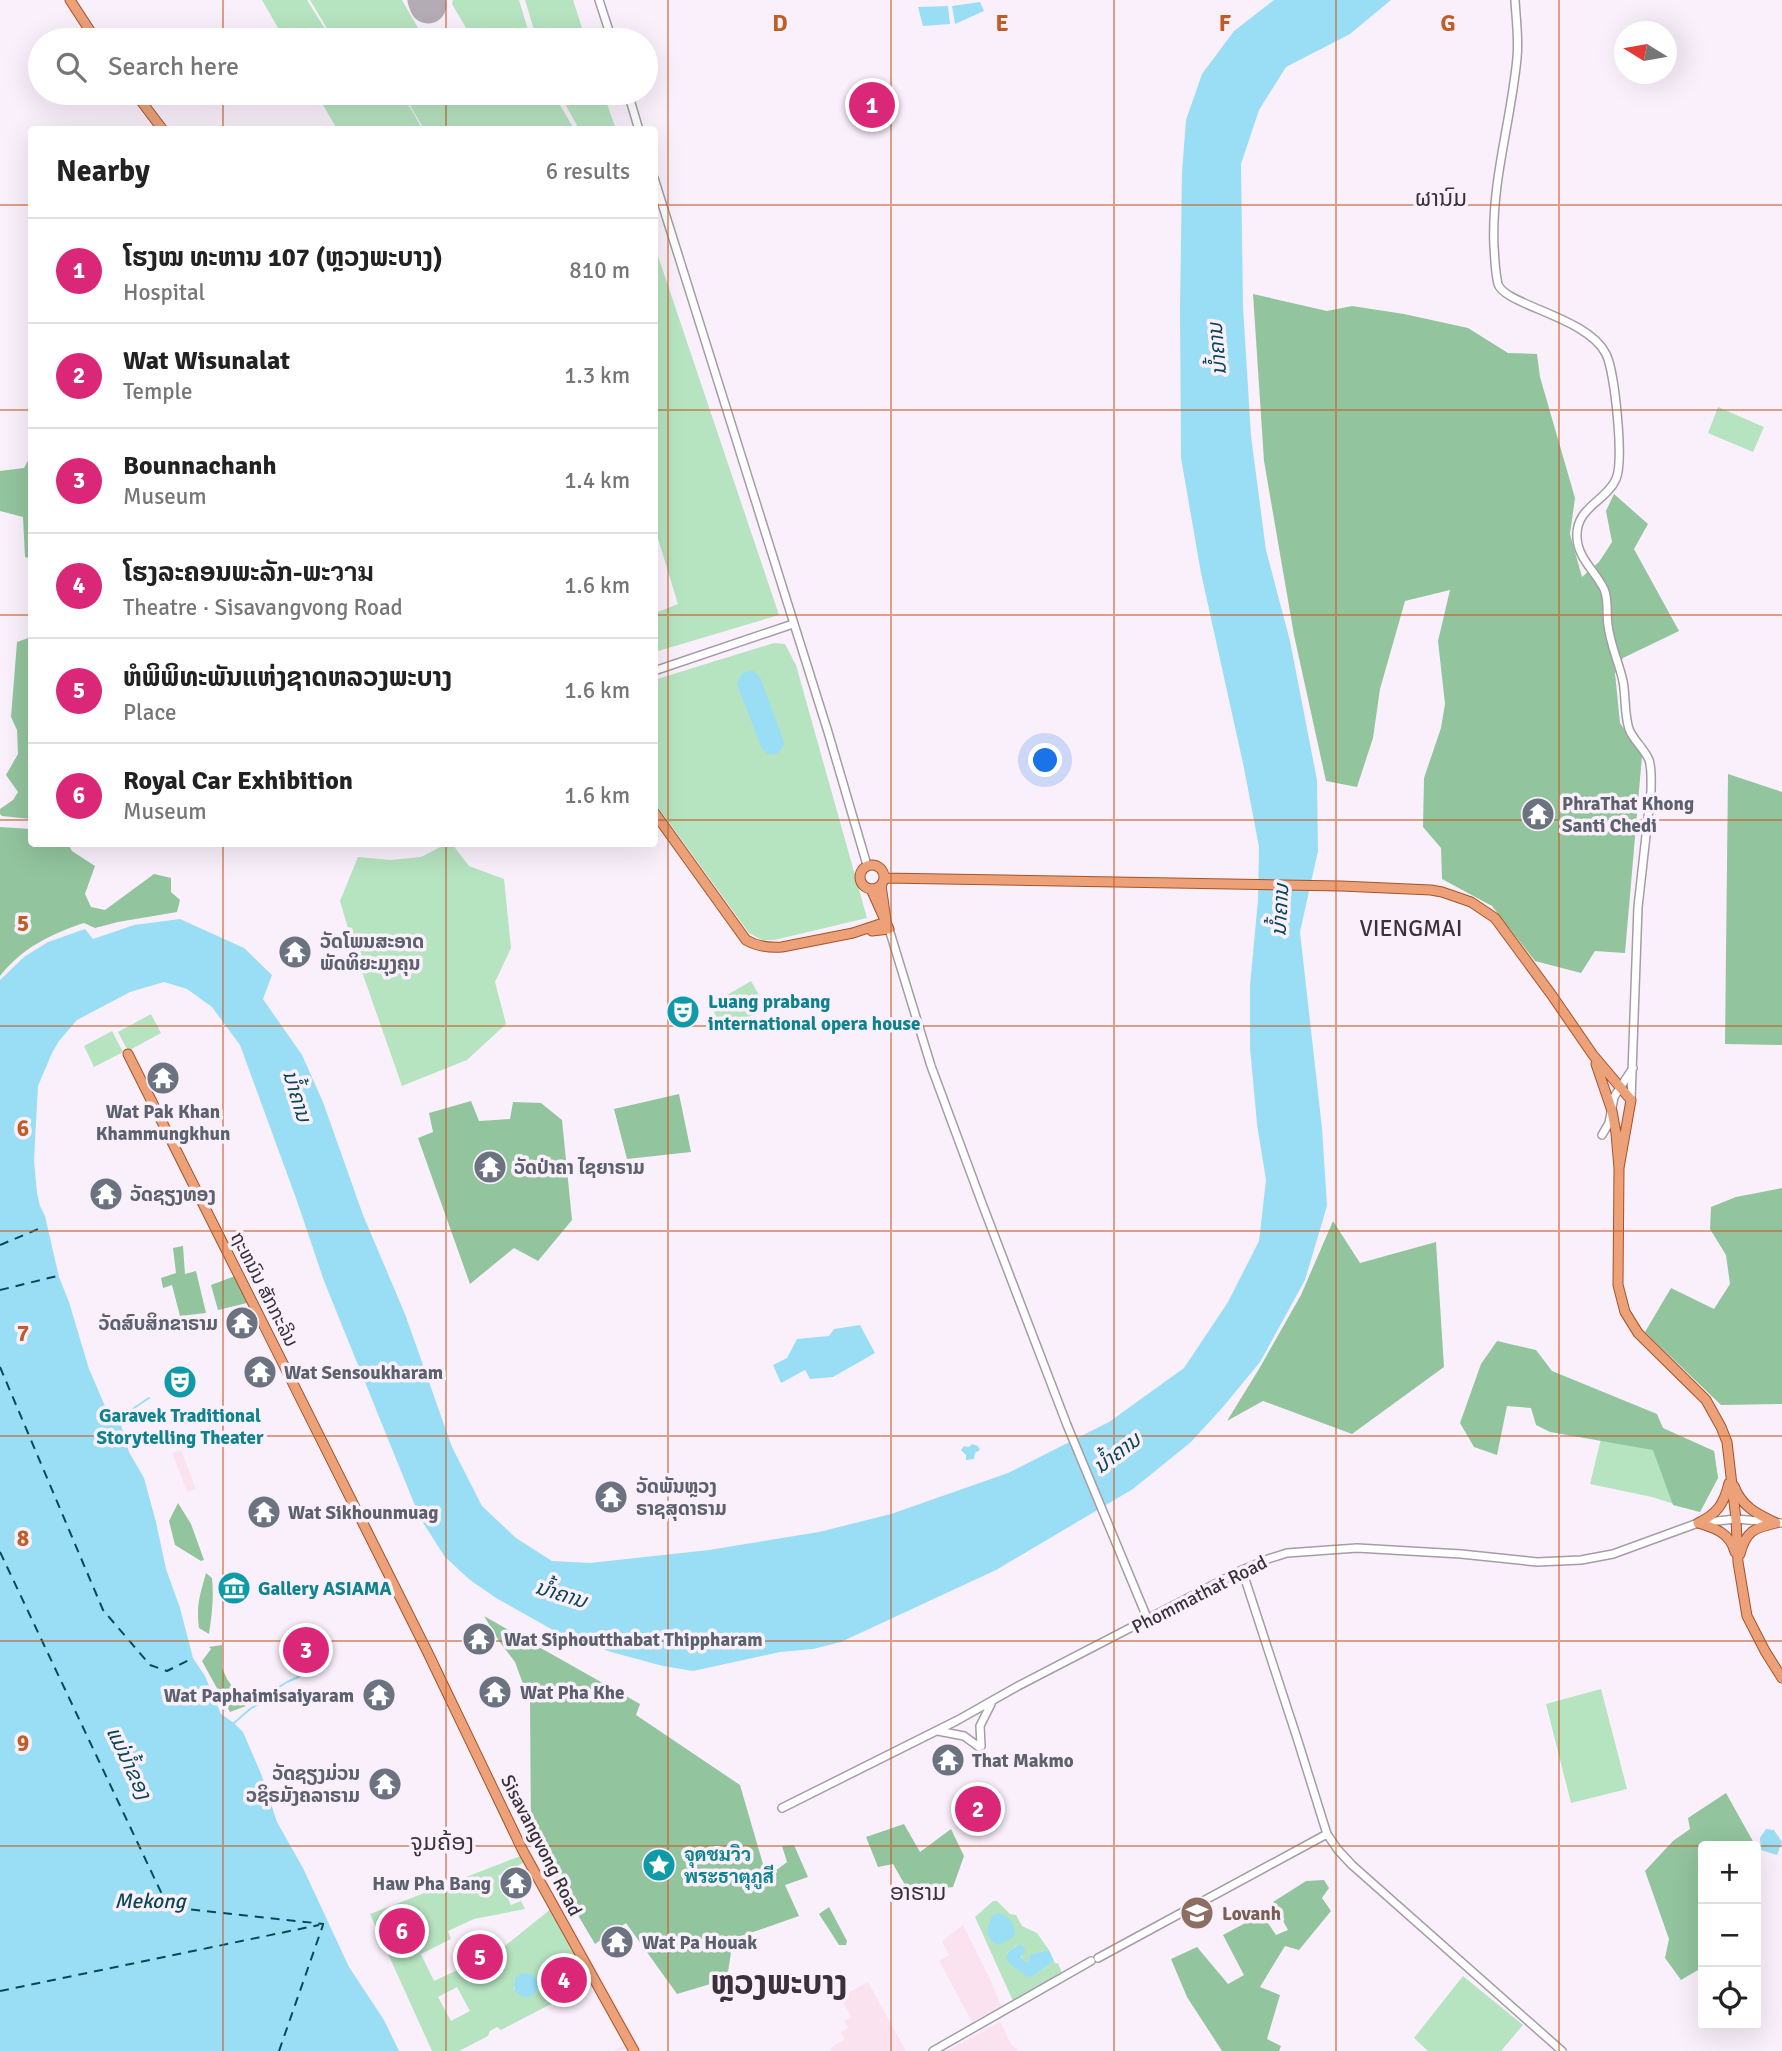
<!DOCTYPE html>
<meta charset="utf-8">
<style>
:root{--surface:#fff;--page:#f2f2f2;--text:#222;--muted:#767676;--line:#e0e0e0;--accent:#db2777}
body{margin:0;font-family:Signika,"Noto Sans Lao",Sarabun,sans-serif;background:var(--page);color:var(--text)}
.controls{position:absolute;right:21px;bottom:21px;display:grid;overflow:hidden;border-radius:7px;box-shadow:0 7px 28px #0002}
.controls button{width:63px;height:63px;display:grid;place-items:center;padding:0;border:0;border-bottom:2px solid var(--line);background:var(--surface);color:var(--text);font:35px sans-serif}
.compass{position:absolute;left:1614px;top:21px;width:63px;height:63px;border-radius:50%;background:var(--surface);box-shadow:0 7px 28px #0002;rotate:281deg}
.you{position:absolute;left:1046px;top:761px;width:24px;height:24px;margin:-18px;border:5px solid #fff;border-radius:50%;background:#1a73e8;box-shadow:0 0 0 10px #1a73e833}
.badge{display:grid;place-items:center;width:46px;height:46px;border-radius:50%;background:var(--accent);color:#fff;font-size:23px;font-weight:700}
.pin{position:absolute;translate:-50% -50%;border:4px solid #fff;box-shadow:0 2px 7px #0006}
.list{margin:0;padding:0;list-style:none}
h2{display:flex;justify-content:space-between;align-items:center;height:91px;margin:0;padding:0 28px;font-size:30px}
h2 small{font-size:23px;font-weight:400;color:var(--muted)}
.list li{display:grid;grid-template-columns:46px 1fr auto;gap:21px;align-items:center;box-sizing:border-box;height:105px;padding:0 28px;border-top:2px solid var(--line)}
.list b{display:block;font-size:26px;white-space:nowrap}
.list p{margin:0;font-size:23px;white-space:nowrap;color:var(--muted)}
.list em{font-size:23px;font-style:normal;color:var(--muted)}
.icon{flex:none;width:38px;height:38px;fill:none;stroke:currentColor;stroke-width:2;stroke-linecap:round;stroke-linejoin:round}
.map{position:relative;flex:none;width:1782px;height:2051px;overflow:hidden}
.search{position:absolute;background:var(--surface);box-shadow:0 7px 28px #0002;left:28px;top:28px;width:630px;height:77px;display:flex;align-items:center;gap:18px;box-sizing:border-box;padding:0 24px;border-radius:38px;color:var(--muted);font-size:26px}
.panel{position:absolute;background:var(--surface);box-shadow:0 7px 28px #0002;left:28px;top:126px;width:630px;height:721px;border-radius:7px}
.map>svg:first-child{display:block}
.commercial{fill:#fae3ef}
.green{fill:#b6e3c0;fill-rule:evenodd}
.forest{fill:#92c49d}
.water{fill:#9adef5}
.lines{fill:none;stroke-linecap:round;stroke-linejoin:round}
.stream{stroke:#9adef5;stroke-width:2}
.ferry{stroke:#094756;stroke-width:2;stroke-dasharray:9 7;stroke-linecap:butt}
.runway{stroke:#b4acb5;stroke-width:37}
.minor-casing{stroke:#a59ca7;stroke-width:10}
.major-casing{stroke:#a55328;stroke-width:11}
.minor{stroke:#fff;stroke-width:7}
.major{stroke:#eca179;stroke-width:9}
.grid{fill:none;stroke:#c05d25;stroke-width:2;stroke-opacity:0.55}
.labels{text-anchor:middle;stroke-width:7;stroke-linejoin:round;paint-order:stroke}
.worship-label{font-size:19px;font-weight:bold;fill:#5b616d;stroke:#faf0fc;text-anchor:start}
.culture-label{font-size:19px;font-weight:bold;fill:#0d838f;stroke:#faf0fc;text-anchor:start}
.street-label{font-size:19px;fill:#373438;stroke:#faf0fc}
.education-label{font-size:19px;font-weight:bold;fill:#785e54;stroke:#faf0fc;text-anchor:start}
.water-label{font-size:21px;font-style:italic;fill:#094756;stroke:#faf0fc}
.quarter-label{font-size:23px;fill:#39323b;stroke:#faf0fc}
.town-label{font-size:33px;font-weight:bold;fill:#39323b;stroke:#faf0fc}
.grid-label{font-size:23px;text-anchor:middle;font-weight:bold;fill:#c05d25;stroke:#faf0fc;stroke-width:7;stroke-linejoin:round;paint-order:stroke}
</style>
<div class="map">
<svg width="1782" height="2051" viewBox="0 0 1782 2051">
<rect width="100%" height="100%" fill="#faf0fc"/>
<!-- commercial -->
<path class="commercial" d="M181 1450 196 1489 187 1492 172 1453Z
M530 1851 642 2051 630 2049 613 2051 627 2044 523 1855Z
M963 1925 991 1981 1001 2006 972 2022 939 1961 949 1955 942 1941Z
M868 1982 906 2051H832L830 2048 845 2039 841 2032 848 2028 844 2021 851 2017 840 1997Z
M999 2022 1001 2023 1011 2044 1019 2051H947Z"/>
<!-- green -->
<path class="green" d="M262 0H307L332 40H285Z
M310 0H402L425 40H334Z
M453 0H519L531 40H469L472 38 452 4Z
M525 0H573L586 40H537Z
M316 93H396C409 102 415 116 422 129H337Z
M399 93H553L574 129H424L405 97Z
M559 93H603L616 129H579Z
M655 247 779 615 655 652V613L678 604 655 529Z
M1718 407 1764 427 1753 452 1708 433Z
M774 643 785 644 796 665 867 918 774 940H762L749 933 655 803 654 680Z
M446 844H452L469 866 504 879 511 948 495 982 506 1024 467 1060 402 1086 355 952 340 901 358 857 390 860 421 857Z
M751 981 766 1007 725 1032 710 1005Z
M151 1014 161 1033 128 1051 118 1032Z
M112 1031 123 1052 94 1067 84 1046Z
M1605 1422 1714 1451 1718 1478 1700 1512 1652 1497 1590 1484Z
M1601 1689 1627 1789 1571 1803 1546 1704Z
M523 1855 527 1861 498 1876 511 1905 521 1901 525 1909 474 1919 448 1931 451 1939 421 1954 434 1981 466 1966 469 1971 480 1966 552 1908 580 1959 541 1979 553 2003 501 2030 497 2027 490 2031 488 2036 459 2051H432L370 1914ZM537 1979 538 1987 514 1989V1981ZM457 1987 470 2011 451 2021 438 1997Z
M993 1901H997L1010 1914 1016 1915 1022 1926 1037 1933 1049 1950 1032 1954 1029 1961 1025 1962 1022 1960V1953L1016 1946 1007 1953 1033 1976 1054 1961 1056 1964 1058 1963 1062 1973 1013 2001 975 1917Z
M1463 1976 1523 2025 1501 2051H1428L1414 2038Z"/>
<!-- forest -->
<path class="forest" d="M1253 294 1327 311 1352 306 1404 314 1468 328 1508 353 1537 354 1540 377 1575 498 1570 534 1582 577 1599 562 1612 542 1606 511 1614 494 1648 524 1634 549 1679 631 1623 658 1615 673 1620 723 1642 756 1625 953 1595 951 1581 973 1535 961 1492 906 1442 879 1441 848 1423 827 1424 778 1441 728 1445 704 1438 641 1450 590 1405 601 1380 689 1373 738 1357 787 1326 781 1294 635 1264 461Z
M29 459H31V559L25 557 23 517 0 511V471L24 468Z
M31 637V819L2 816 0 814V809L13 800 18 792 6 775 18 754 17 730 11 717 17 642Z
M1728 774 1782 792V1045L1725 1044Z
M0 827 31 829 32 844H68L72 851 95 866 85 894 91 907 105 910 154 874 171 878V892L180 900 177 912 118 922 95 928 84 923C51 934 22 948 0 976Z
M679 1094 691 1152 627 1159 614 1109Z
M471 1101 479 1121 510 1119 513 1102 541 1103 562 1120 572 1220 538 1261 514 1248 470 1284 418 1138 433 1132 429 1113Z
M1782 1188V1404L1721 1405 1645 1332 1671 1288 1714 1309 1730 1284 1726 1255 1710 1229 1711 1207 1736 1197Z
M1333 1221 1360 1263 1436 1242 1444 1367 1352 1434 1263 1401 1227 1421 1259 1369 1301 1295Z
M183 1246 185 1274 196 1271 206 1313 180 1316 172 1285 163 1288 161 1278 176 1273 173 1248Z
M235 1276 247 1303 218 1310 211 1285Z
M1497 1341 1536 1350 1552 1371 1657 1414 1663 1428 1714 1451 1718 1478 1700 1512 1673 1505 1653 1450 1550 1432 1536 1425 1531 1408 1507 1406 1497 1455 1474 1447 1460 1423 1481 1364Z
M178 1503 191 1524 204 1560 201 1561 175 1545 169 1521Z
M206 1573 212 1578C214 1597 212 1614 209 1634L199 1628C196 1605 200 1595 206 1573Z
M484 1616 640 1704 636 1715 740 1785 765 1871 778 1869 787 1862 782 1846 794 1845 808 1877 785 1885 799 1916 733 1939 727 1979 677 1994 626 1923 595 1944 531 1836 530 1703 515 1662 499 1641Z
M222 1645V1668L227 1679 246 1706 230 1712 202 1661 211 1649 209 1647Z
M1726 1793 1755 1845 1703 1846V1967L1681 1980 1665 1958 1669 1939 1645 1871 1673 1841 1690 1829 1688 1818Z
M904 1824 920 1852 951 1829 964 1856 953 1887 909 1892 893 1864 878 1867 866 1837Z
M1324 1880 1329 1888 1322 1898 1331 1911 1299 1950 1285 1946 1260 1987 1280 1995 1267 2039 1281 2046 1279 2051H1222L1187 1997 1171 1959 1197 1947 1228 1984 1244 1975 1223 1935 1262 1914 1276 1935 1288 1930 1273 1902 1306 1881Z
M829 1907 847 1941 846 1945H839L819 1914Z"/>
<!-- water -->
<path class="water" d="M1274 0H1391L1350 34 1286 67 1259 110 1241 164 1243 306 1251 436 1266 550 1290 641 1317 780 1318 851 1300 932 1322 1128 1327 1206 1305 1280 1260 1362 1223 1407 1191 1442 1133 1489 996 1570 841 1642 813 1649 780 1652 693 1671 663 1666 611 1652 553 1630 496 1598 470 1580 445 1557 420 1518 324 1281 297 1201 240 1045 212 1007 187 989 164 982 130 992 77 1020 59 1041 52 1053 38 1086 34 1160 37 1193 40 1206 45 1216 59 1277 69 1302 89 1369 105 1406 119 1418 129 1452 144 1478 156 1522 166 1569 180 1608 193 1658 205 1676 221 1714 234 1723 243 1732 262 1776 277 1822 303 1868 349 1967 384 2020 399 2051H0V980L24 957 48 942 85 929 93 939 134 925 180 919 244 948 272 975 263 999 302 1055 323 1102 363 1215 405 1314 452 1447 482 1506 516 1538 552 1561 590 1563 709 1550 819 1532 891 1514 1008 1473 1109 1422 1184 1368 1228 1302 1259 1241 1266 1180 1257 1124 1250 1048V985L1258 900 1259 847 1244 768 1201 573 1181 458 1180 309 1182 172 1186 120 1202 74 1234 31Z
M980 2 984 11 955 24 952 6Z
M948 6 950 24 923 26 918 7Z
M752 670 760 677 784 742C783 751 777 756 768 754L762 749 737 684 742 673Z
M860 1325 875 1353 833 1377 810 1379 805 1370 781 1383 773 1365 787 1358 797 1339 829 1336 834 1329Z
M972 1444 978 1446 980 1450 975 1453 974 1459 966 1460V1455L961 1450 964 1446 969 1447Z
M1766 1829 1774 1830 1782 1842 1777 1855 1761 1850 1760 1838Z
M999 1913C1010 1917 1017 1925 1014 1937L998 1945C984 1938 986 1927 993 1915Z
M1020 1945 1024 1947 1025 1952 1021 1957 1025 1962 1029 1961 1031 1954 1049 1950 1054 1961 1033 1976 1028 1977 1009 1963 1006 1958C1007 1951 1013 1947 1020 1945Z
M514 1985a12 12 0 1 1 24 0a12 12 0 1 1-24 0Z"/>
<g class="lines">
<!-- stream -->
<path class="stream" d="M119 1418 149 1398
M234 1723 250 1709 269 1698 279 1687 287 1682 323 1666"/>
<!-- ferry -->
<path class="ferry" d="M0 1245 43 1227
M0 1290 57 1276
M0 1367 103 1610 150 1665 167 1671 193 1658
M0 1552 168 1907 324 1924
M0 1991 319 1925
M279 2051 323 1925"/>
<!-- runway -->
<path class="runway" d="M426 0 428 5"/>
<defs>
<path id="minor" d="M599 0 612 40
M1515 0C1516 19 1519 39 1517 58 1511 122 1491 182 1494 247 1495 259 1495 272 1498 284 1504 305 1588 317 1606 354 1615 372 1624 461 1616 479 1606 502 1575 507 1577 538 1578 558 1595 571 1604 589 1609 600 1606 613 1608 625 1610 644 1619 663 1623 681 1626 697 1624 713 1629 729 1633 740 1644 748 1649 760 1652 769 1651 781 1651 791L1638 907 1631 1100
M628 93 639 130
M654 178 828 732 867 865
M654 671 793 624
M889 929 931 1066 983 1206 1067 1425 1148 1620
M1602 1135 1609 1123 1614 1097 1633 1068
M1242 1570 1297 1738 1327 1834 1338 1850 1352 1865 1562 2051
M938 1731 964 1736 979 1747
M981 1746 980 1726 991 1704
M782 1808 958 1720 1018 1686 1242 1570 1268 1559 1287 1553 1357 1548 1461 1554 1537 1562 1581 1560 1613 1554 1698 1523 1736 1519 1782 1523
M1098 1958 1327 1834
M933 2051 1091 1961"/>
<path id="major" d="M70 0 96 40
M135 93 163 130
M654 812 746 940C758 947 769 948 782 947L853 933 886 922
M860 877a12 12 0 1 1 24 0a12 12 0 1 1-24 0Z
M884 878 1341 886 1431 890 1442 892 1471 902 1495 918 1551 994 1593 1055 1631 1100 1619 1168
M881 885 886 920
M871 889 889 929 872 931
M128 1054 427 1651 523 1851 634 2051
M1596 1064 1612 1111 1616 1133 1619 1168 1618 1285 1625 1312 1638 1333 1706 1400 1721 1427 1727 1442 1736 1519 1738 1562 1747 1616 1765 1651 1782 1678
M1734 1486C1742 1507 1757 1514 1776 1523
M1698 1523C1717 1514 1724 1504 1729 1483
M1698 1523C1715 1528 1730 1533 1735 1552
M1740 1554C1746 1531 1754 1528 1776 1523"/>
</defs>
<!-- minor casing -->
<use href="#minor" class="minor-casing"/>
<!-- major casing -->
<use href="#major" class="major-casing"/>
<!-- minor -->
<use href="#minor" class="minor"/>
<!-- major -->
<use href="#major" class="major"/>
</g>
<!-- grid -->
<path class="grid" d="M223 0V40M446 0V40M668 0V2051M891 0V2051M1114 0V2051M1336 0V2051M1559 0V2051M223 93V130M446 93V130M0 205H32M654 205H1782M0 410H32M654 410H1782M0 615H32M654 615H1782M0 820H32M654 820H1782M223 844V2051M446 844V2051M0 1026H1782M0 1231H1782M0 1436H1782M0 1641H1782M0 1846H1782"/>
<!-- icons -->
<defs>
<symbol id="temple-disc" viewBox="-11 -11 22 22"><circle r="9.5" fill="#6b7280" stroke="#faf0fc"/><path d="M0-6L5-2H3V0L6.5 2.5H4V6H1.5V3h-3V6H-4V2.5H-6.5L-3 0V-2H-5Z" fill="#fff"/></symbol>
<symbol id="theatre-disc" viewBox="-11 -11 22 22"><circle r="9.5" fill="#0f9aa8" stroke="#faf0fc"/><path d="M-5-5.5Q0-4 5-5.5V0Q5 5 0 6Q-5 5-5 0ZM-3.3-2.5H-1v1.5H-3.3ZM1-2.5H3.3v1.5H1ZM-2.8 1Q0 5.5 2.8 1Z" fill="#fff"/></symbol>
<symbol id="museum-disc" viewBox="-11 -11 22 22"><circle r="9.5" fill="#0f9aa8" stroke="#faf0fc"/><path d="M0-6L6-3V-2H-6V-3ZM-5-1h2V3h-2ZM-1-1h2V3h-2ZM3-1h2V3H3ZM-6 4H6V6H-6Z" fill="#fff"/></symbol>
<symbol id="sight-disc" viewBox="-11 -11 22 22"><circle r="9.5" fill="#0f9aa8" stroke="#faf0fc"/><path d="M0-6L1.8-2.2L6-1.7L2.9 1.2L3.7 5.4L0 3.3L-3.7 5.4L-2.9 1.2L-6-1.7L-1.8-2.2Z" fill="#fff"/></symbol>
<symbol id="university-disc" viewBox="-11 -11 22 22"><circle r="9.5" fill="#8d6e63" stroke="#faf0fc"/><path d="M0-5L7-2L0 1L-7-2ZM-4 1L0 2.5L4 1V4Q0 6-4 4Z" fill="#fff"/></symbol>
</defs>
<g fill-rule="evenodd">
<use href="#temple-disc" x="1519" y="795" width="38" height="38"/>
<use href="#temple-disc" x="276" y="933" width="38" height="38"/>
<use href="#theatre-disc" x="664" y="993" width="38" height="38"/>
<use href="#temple-disc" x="144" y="1059" width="38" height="38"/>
<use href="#temple-disc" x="471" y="1148" width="38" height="38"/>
<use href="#temple-disc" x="87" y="1175" width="38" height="38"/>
<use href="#temple-disc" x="223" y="1304" width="38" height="38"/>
<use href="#temple-disc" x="241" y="1353" width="38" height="38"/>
<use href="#theatre-disc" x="161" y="1363" width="38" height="38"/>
<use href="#temple-disc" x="592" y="1478" width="38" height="38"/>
<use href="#temple-disc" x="245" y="1493" width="38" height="38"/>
<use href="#museum-disc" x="215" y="1569" width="38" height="38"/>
<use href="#temple-disc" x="460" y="1620" width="38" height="38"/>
<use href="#temple-disc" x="476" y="1673" width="38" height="38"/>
<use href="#temple-disc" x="360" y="1676" width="38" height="38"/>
<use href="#temple-disc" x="929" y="1741" width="38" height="38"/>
<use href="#temple-disc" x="366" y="1765" width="38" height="38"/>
<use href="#sight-disc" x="640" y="1846" width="38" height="38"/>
<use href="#temple-disc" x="497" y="1864" width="38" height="38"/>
<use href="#university-disc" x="1178" y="1894" width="38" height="38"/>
<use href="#temple-disc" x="598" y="1923" width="38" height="38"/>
</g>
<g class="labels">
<!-- worship labels -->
<g class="worship-label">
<text x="1562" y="810">PhraThat Khong<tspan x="1562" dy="22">Santi Chedi</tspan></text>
<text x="320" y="948">ວັດໂພນສະອາດ<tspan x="320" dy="22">ພັດທິຍະມຸງຄຸນ</tspan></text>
<text x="163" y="1118" text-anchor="middle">Wat Pak Khan<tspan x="163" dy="22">Khammungkhun</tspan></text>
<text x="514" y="1174">ວັດປ່າຄາ ໄຊຍາຣາມ</text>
<text x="130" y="1201">ວັດຊຽງທອງ</text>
<text x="218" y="1330" text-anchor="end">ວັດສົບສິກຂາຣາມ</text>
<text x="284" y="1379">Wat Sensoukharam</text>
<text x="636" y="1493">ວັດພັນຫຼວງ<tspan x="636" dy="22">ຣາຊສຸດາຣາມ</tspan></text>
<text x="288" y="1519">Wat Sikhounmuag</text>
<text x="504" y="1646">Wat Siphoutthabat Thippharam</text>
<text x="520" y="1699">Wat Pha Khe</text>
<text x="354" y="1702" text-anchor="end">Wat Paphaimisaiyaram</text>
<text x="972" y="1767">That Makmo</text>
<text x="360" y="1780" text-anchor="end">ວັດຊຽງມ່ວນ<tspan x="360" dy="22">ວຊິຣມັງຄລາຣາມ</tspan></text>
<text x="491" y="1890" text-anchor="end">Haw Pha Bang</text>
<text x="642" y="1949">Wat Pa Houak</text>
</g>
<!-- culture labels -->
<g class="culture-label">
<text x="708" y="1008">Luang prabang<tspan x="708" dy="22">international opera house</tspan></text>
<text x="180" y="1422" text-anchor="middle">Garavek Traditional<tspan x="180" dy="22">Storytelling Theater</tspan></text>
<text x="258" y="1595">Gallery ASIAMA</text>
<text x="684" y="1861">จุดชมวิว<tspan x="684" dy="22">พระธาตุภูสี</tspan></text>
</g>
<!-- street labels -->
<g class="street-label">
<text transform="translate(265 1289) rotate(63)" y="7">ຖະຫນົນ ສັກກະລິນ</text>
<text transform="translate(1199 1594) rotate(-27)" y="7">Phommathat Road</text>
<text transform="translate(542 1845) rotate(63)" y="7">Sisavangvong Road</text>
</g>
<!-- education labels -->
<g class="education-label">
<text x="1222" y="1920">Lovanh</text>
</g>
<!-- water labels -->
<g class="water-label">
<text transform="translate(1217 349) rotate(-95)" y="7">ນ້ຳຄານ</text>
<text transform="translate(1280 910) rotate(-87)" y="7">ນ້ຳຄານ</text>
<text transform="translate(297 1096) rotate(73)" y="7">ນ້ຳຄານ</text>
<text transform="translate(1117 1453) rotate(-37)" y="7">ນ້ຳຄານ</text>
<text transform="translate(561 1594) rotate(17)" y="7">ນ້ຳຄານ</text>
<text transform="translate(129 1763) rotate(65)" y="7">ແມ່ນ້ຳຂອງ</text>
<text x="150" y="1908">Mekong</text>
</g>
<!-- quarter labels -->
<g class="quarter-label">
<text x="1441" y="206">ຜານົມ</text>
<text x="1411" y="936">VIENGMAI</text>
<text x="442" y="1850">ຈູມຄ້ອງ</text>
<text x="918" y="1900">ອາຮາມ</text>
</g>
<!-- town labels -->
<g class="town-label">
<text x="779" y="1994">ຫຼວງພະບາງ</text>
</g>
</g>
<g class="grid-label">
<text x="780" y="31">D</text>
<text x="1002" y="31">E</text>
<text x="1225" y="31">F</text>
<text x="1448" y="31">G</text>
<text x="23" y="931">5</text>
<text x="23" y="1136">6</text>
<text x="23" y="1341">7</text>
<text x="23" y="1546">8</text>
<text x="23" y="1751">9</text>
</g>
</svg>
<div class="controls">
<button>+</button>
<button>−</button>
<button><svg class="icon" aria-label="locate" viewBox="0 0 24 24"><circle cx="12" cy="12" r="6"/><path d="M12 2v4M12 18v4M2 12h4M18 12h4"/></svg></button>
</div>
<svg class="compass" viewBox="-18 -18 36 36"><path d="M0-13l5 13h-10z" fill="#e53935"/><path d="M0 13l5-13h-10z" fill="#767676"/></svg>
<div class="you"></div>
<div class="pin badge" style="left:872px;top:105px">1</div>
<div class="pin badge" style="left:978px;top:1809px">2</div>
<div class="pin badge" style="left:306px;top:1650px">3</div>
<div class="pin badge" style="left:564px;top:1980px">4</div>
<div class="pin badge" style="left:480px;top:1957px">5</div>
<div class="pin badge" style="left:402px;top:1931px">6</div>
<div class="search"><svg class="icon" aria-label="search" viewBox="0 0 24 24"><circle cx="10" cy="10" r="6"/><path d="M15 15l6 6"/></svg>Search here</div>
<section class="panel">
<h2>Nearby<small>6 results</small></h2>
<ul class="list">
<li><span class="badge">1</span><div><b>ໂຮງໝ ທະຫານ 107 (ຫຼວງພະບາງ)</b><p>Hospital</p></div><em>810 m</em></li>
<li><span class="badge">2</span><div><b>Wat Wisunalat</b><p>Temple</p></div><em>1.3 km</em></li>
<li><span class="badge">3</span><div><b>Bounnachanh</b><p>Museum</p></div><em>1.4 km</em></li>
<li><span class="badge">4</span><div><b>ໂຮງລະຄອນພະລັກ-ພະวาม</b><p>Theatre · Sisavangvong Road</p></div><em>1.6 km</em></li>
<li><span class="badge">5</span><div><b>ຫໍພິພິທະພັນແຫ່ງຊາດຫລວງພະບາງ</b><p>Place</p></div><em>1.6 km</em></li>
<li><span class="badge">6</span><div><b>Royal Car Exhibition</b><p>Museum</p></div><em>1.6 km</em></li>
</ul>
</section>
</div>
